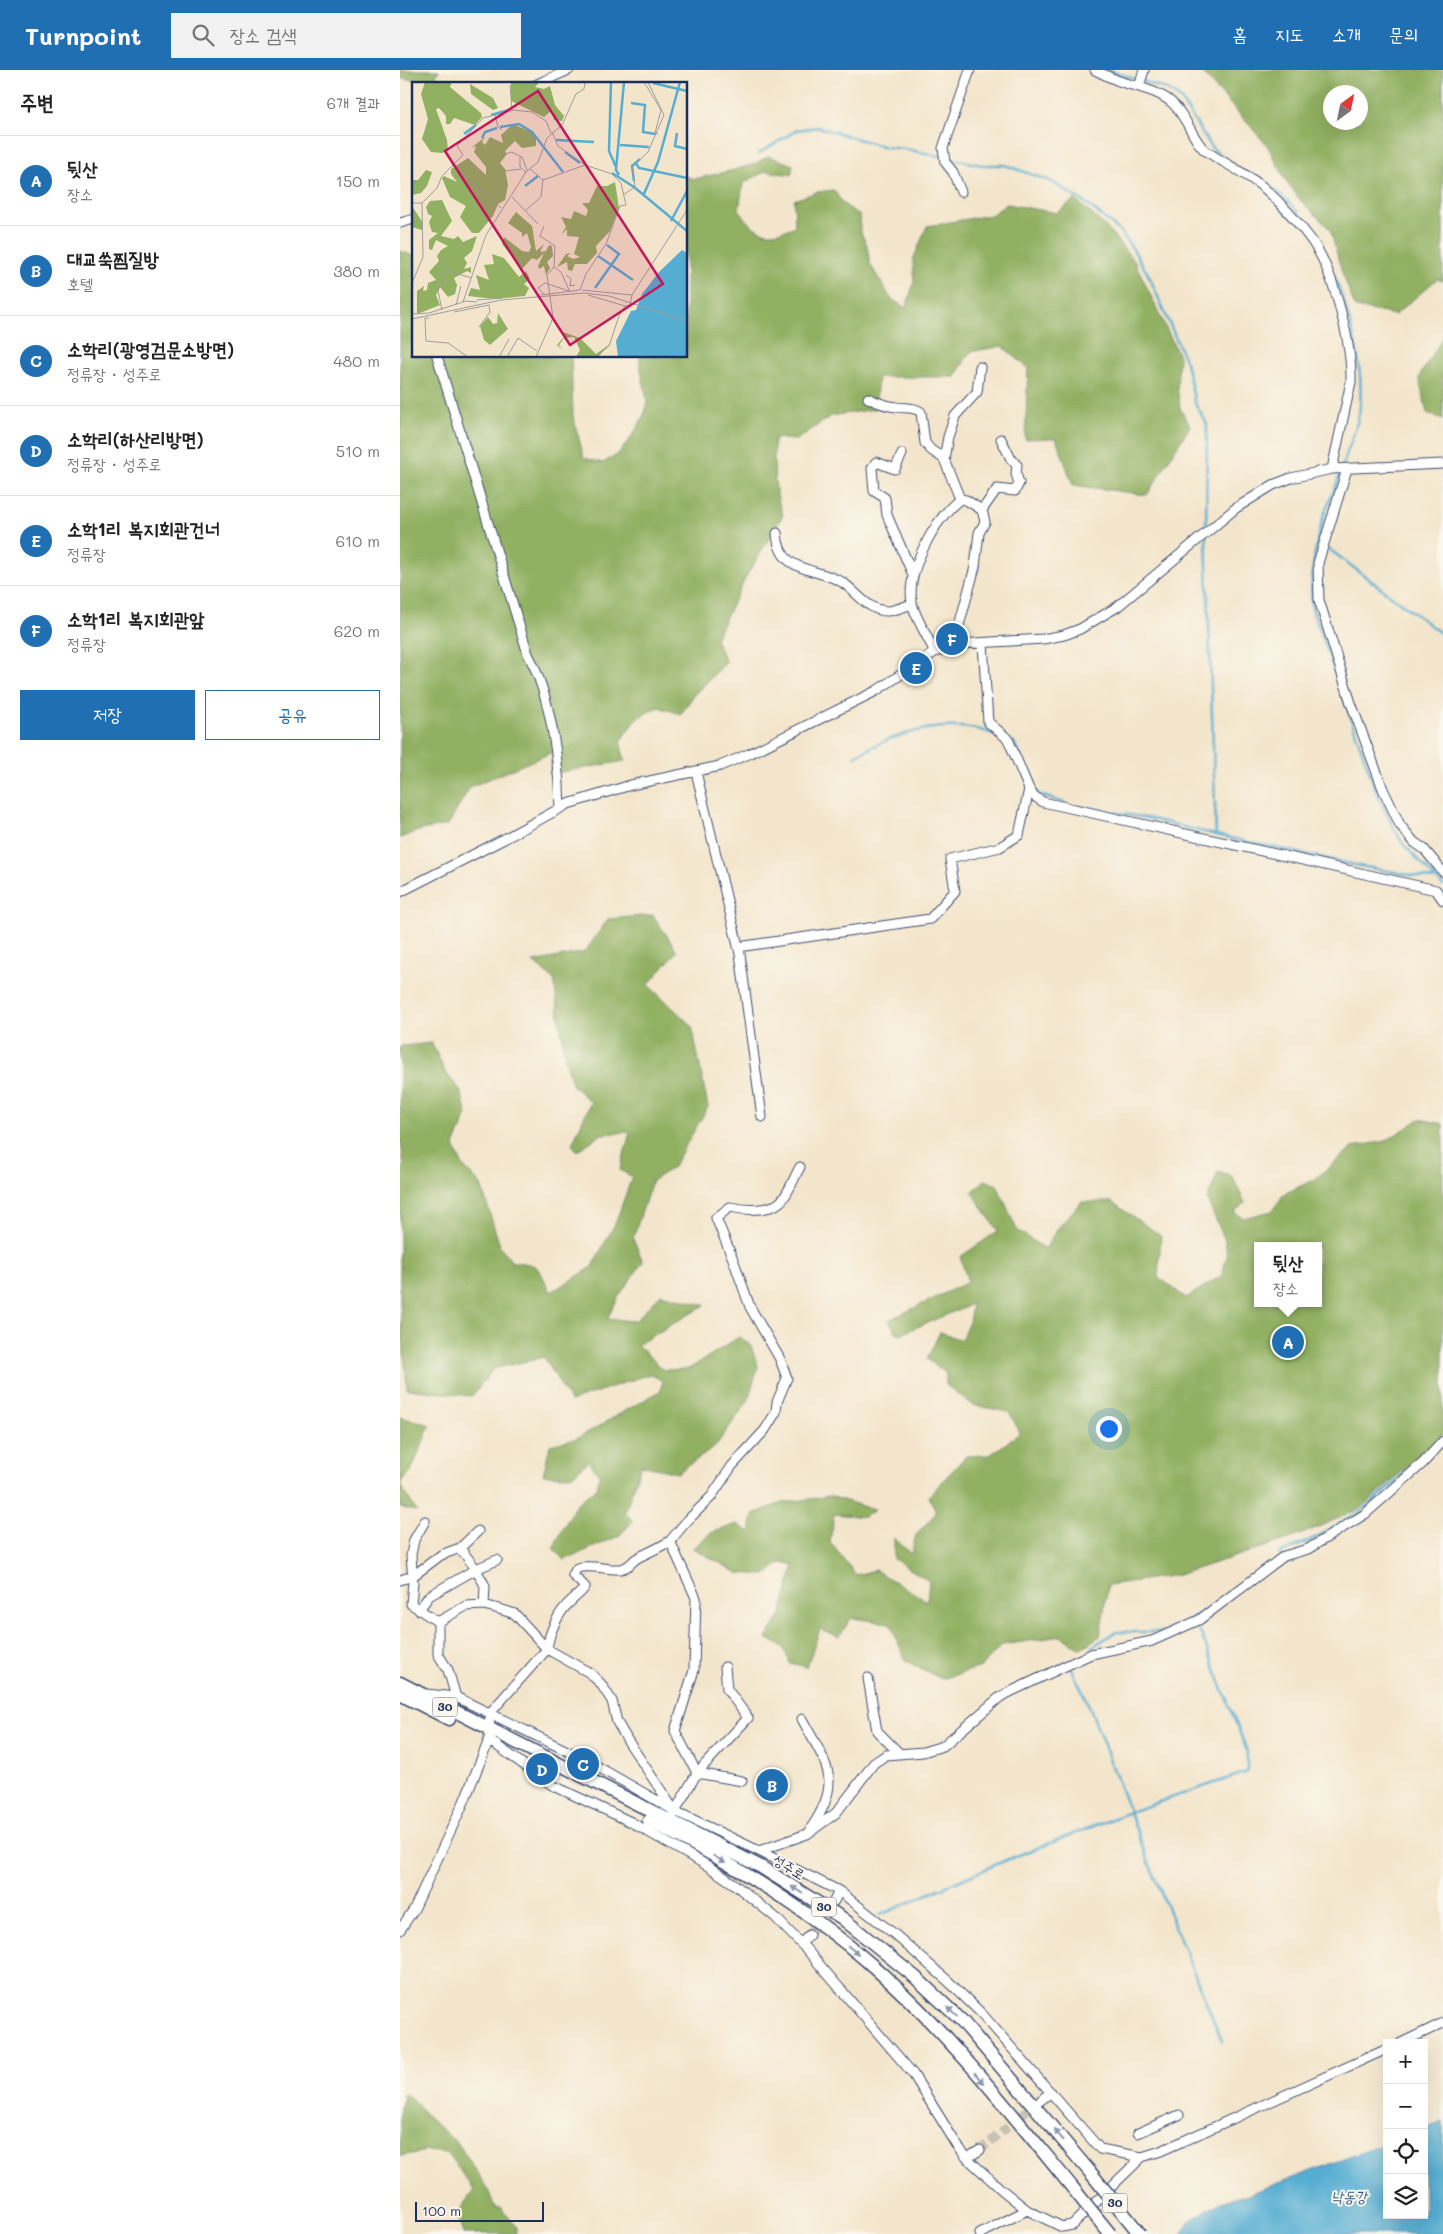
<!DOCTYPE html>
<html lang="ko">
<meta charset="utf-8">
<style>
:root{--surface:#fff;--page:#f2f2f2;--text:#222;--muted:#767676;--line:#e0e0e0;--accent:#1f6fb2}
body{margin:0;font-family:Mali,"Poor Story",sans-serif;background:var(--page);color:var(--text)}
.controls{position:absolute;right:15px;bottom:15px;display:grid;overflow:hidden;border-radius:0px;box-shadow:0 5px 20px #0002}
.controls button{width:45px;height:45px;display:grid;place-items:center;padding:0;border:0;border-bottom:1px solid var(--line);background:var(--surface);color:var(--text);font:25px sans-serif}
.compass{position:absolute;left:923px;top:15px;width:45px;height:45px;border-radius:50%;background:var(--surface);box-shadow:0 5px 20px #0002;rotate:33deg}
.scale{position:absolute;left:15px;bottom:12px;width:129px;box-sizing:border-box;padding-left:5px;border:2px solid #1b2f5e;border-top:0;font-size:14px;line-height:18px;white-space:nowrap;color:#1b2f5e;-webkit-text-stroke:4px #fbf7ec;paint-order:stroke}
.you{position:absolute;left:708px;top:1358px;width:18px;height:18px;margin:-12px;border:4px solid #fff;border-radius:50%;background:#1a73e8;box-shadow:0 0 0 8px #1a73e833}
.badge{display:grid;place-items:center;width:32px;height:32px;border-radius:50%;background:var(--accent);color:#fff;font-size:16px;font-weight:700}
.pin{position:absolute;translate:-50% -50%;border:2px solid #fff;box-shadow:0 1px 5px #0006}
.popup{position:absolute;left:854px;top:1172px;width:68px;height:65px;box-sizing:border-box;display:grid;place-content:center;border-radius:0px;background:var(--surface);filter:drop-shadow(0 1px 4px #0005);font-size:16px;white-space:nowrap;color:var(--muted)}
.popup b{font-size:19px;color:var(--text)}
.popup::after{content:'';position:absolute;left:50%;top:100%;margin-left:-10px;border:10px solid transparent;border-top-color:var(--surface)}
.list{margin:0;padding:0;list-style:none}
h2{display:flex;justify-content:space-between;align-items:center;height:65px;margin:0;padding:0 20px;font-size:21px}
h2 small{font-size:16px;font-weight:400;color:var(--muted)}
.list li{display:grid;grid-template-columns:32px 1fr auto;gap:15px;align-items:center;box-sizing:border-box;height:90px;padding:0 20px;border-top:1px solid var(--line)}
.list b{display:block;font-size:19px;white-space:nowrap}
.list p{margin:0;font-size:16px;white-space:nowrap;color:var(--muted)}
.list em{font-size:16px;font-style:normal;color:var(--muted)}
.actions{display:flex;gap:10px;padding:15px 20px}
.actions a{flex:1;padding:11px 0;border:1px solid var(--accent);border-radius:0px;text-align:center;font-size:18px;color:var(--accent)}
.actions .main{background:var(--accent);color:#fff}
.icon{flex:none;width:28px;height:28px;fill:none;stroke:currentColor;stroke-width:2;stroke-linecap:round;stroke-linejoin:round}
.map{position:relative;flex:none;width:1043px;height:2164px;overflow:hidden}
header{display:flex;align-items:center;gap:30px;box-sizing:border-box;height:70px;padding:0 25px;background:var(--accent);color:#fff}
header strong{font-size:24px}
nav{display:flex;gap:28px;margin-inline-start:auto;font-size:18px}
.search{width:350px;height:45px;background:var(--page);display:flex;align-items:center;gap:12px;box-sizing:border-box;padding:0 18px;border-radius:0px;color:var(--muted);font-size:19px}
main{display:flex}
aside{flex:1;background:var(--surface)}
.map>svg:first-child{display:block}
.forest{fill:#91b062;stroke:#567060;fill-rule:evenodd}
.water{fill:#55add2;stroke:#386e98}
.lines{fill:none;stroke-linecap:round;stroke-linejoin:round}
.stream{stroke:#55add2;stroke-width:2.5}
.minor-tunnel{stroke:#c8c1b5;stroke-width:9;stroke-dasharray:9 4.5;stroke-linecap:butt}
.minor-casing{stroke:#3b4a6e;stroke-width:11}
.highway-casing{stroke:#3b4a6e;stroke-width:15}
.minor{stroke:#fff;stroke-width:9}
.highway{stroke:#fff;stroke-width:12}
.highway-bridge-casing{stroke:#3b4a6e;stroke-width:15;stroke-linecap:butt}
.highway-bridge{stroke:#fff;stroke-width:12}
.oneway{fill:#8d97ae}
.labels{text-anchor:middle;stroke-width:4;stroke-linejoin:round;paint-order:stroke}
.shield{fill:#fbf7ec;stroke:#5e6b89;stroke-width:1}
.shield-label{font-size:12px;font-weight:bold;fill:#1b2f5e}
.street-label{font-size:14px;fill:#1b2f5e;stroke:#fbf7ec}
.water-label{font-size:15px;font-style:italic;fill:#2f5b87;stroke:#fbf7ec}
.inset-river{fill:none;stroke:#55add2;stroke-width:2.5}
.inset-road{fill:none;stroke:#9d9c9f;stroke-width:1}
.view{fill:#c2185b;fill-opacity:0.15;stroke:#c2185b;stroke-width:2.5}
.inset-edge{fill:none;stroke:#1b2f5e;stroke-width:2.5}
</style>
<header>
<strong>Turnpoint</strong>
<div class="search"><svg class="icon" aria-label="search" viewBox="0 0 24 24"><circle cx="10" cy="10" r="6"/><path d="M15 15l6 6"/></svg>장소 검색</div>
<nav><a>홈</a><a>지도</a><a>소개</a><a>문의</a></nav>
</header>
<main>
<aside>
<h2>주변<small>6개 결과</small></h2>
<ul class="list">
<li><span class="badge">A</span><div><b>뒷산</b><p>장소</p></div><em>150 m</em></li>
<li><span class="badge">B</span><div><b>대교쑥찜질방</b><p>호텔</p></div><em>380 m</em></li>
<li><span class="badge">C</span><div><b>소학리(광영검문소방면)</b><p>정류장 · 성주로</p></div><em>480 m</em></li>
<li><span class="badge">D</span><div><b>소학리(하산리방면)</b><p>정류장 · 성주로</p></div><em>510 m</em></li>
<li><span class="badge">E</span><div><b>소학1리 복지회관건너</b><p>정류장</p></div><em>610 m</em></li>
<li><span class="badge">F</span><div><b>소학1리 복지회관앞</b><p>정류장</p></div><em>620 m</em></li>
</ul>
<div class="actions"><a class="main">저장</a><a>공유</a></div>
</aside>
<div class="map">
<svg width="1043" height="2164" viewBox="0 0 1043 2164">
<rect width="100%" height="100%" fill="#fbf7ec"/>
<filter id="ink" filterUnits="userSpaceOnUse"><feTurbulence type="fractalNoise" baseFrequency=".02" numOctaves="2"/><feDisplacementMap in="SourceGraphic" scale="10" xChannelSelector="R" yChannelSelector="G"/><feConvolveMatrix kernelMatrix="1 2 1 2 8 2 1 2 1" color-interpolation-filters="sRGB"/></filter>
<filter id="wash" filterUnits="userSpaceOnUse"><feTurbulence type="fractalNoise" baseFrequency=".0096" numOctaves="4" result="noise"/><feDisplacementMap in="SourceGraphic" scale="20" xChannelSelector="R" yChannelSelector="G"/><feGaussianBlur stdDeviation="1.12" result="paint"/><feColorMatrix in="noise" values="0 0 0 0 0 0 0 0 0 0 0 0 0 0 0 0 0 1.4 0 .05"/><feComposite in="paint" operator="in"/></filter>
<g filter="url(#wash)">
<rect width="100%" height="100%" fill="#f3e5cb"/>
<!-- forest -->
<path class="forest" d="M0 0H39L33 13 0 8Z
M800 0H1043V211L1037 209 995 245 955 237 942 202 930 159 901 131 885 109 867 75ZM931 22H961V52H931Z
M368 86 393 95 391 105 366 101 343 113 339 140C356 164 367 169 395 156L394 130 417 122 434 120 442 133 460 146V161L467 175 470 194 491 229 506 238 514 212 513 190 527 156 591 145 607 134 657 143 675 129 707 158 735 192 779 286 777 317 780 338 790 356 747 425 673 415 656 368 625 369 628 298 602 276 570 282 555 307H478L475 339 431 346 396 370 374 368C374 395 373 420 383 445L346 507 315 569 326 592 294 625 281 644 258 637 237 648 220 671 225 691 150 704 153 682 70 717 48 755 21 760 0 768V181L14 186V286H171L173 346 184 388 203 393C208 390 215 387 219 383 228 373 248 344 247 332 246 316 239 302 240 286H286V106L294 109 330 101 355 94Z
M1043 267V349L1027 343 1019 307Z
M253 845 277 881 248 915 292 956 308 1037 273 1097 252 1111 233 1168 243 1192 219 1226 207 1249 235 1251 261 1224 305 1235 237 1275 264 1300 289 1299 339 1267 350 1274 358 1296 348 1331 314 1378 277 1403 241 1395 225 1442 233 1451 219 1466 164 1490 153 1478 176 1434 197 1418 199 1405 189 1391 171 1406 143 1405 150 1375 176 1369 260 1321 263 1311 250 1304 170 1331 144 1287 93 1299 72 1326 7 1319 0 1234V1103L4 1097 0 1064V978L1 976 32 973 45 1002 60 1020 67 1044 54 1076 63 1096 81 1115 100 1176 112 1192C143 1194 137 1198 151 1222L191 1198 215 1154 232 1107 220 1100 230 1062 202 1064 177 1081 172 1074 191 1032 173 1016 165 989 154 910 133 892 185 882 208 849Z
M1020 1049 1043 1054V1365L960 1439 895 1467 778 1505 708 1515 700 1566 680 1579 661 1566 602 1575 581 1597 542 1609 506 1591 490 1553 451 1548 439 1567 420 1559 407 1597 390 1593 383 1577 366 1568 381 1545 394 1495 380 1493 366 1505 338 1503 293 1478 311 1463 337 1454 350 1462 353 1444 382 1433 430 1426 475 1440 464 1447 434 1444 430 1472 456 1505 475 1500 527 1531 529 1511 494 1489V1468L511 1484 516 1465 536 1443 529 1426 566 1386 590 1385 620 1363 609 1342 573 1335 546 1315V1303L527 1289 540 1262 561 1270 569 1252 572 1234 498 1265 489 1250 568 1212 560 1187 598 1161 572 1122 585 1110 597 1115 617 1160 645 1179 657 1159 681 1132H712L761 1166 758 1207 786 1228 821 1206 827 1187 825 1170 807 1130 818 1102 832 1106 845 1133 834 1142 843 1148 872 1141 884 1124 915 1109 953 1077 986 1071ZM858 1176H918V1233H858Z
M0 1347 30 1355 11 1401 0 1414Z
M0 1415 17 1442 0 1437Z
M4 2023 15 2031 25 2044 59 2075 87 2117 95 2138H102L116 2157V2164H63L57 2143 74 2120 47 2083 27 2081 0 2086V2036Z"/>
<!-- water -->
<path class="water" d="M1043 2052V2164H781L791 2150 821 2132 849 2124 987 2073V2145H1024V2059Z"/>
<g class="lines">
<!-- stream -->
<path class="stream" d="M708 0 766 19 780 28 811 77 824 88
M358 84 397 60 418 57 485 77 505 79 582 95H605L650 111 686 133 721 162 734 181 749 206 786 292 795 333 807 354 806 461
M859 109C892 129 915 159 930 195
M934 205C950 246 966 299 959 344 956 362 948 378 943 395
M941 401C937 416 929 430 924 445 914 476 910 506 912 538L975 718 989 749 1003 774 1043 816
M806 466 816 765 960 796 1038 810
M929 479 1043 565
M611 671 614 672 631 713 639 725 665 733
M455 686C498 661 552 646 599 666
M678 736 752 749 816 765
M879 1484 917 1467 962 1441 1023 1387
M788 1550 801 1543
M692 1577 715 1562H763
M671 1597 690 1638 751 1798 822 1971
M480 1845 604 1791 730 1742 847 1702V1681L800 1561"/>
</g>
</g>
<g filter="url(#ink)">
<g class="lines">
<!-- minor-tunnel -->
<path class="minor-tunnel" d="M409 1865 431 1835
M580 2080 637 2033"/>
<defs>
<path id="minor" d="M695 0C703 4 711 8 719 11 736 17 757 20 771 32 786 44 794 73 806 81 825 94 846 103 864 118 881 133 898 152 912 171 934 202 952 274 951 312L932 399
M137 14 169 0
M739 17 744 0
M561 122 553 102 545 92 543 78 570 0
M0 153 14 149
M37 286 128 584C151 627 159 690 160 738
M468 328C478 333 486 336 497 337 506 339 512 336 521 342L525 373 531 380 544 389 560 429 566 430 582 440 585 452 579 463 575 497 555 570 548 577
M502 384 495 399 476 392 472 398 474 421 485 428 487 445 513 505
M544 389 548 367 555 346 577 322 580 297
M947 399 918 493 919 530 951 633 983 719 1000 755 1014 772 1024 779 1043 802
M582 440 597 419 615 421 619 413 616 404 617 395 611 389 601 369
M377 463C379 504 416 497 442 512 456 521 468 541 487 541 494 541 505 536 512 534
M583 573 588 652 608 669 629 719 634 726 643 732 1036 820 1043 830
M535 582C528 568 515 547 512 533 506 500 535 449 560 429
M296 702 340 884 362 1047
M0 822 104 769 168 734 231 715 320 696 351 683 476 621 535 582 559 574 643 569 664 565 680 559 717 537 836 438 873 415 891 408 932 399 1043 394
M338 877 530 849 555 821 550 789 600 777 619 765 629 719
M25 1451 14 1470 11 1485 13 1512 11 1534 38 1552
M60 1478 76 1499 85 1516 84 1535
M0 1510 13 1506 41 1485 60 1478 78 1461
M19 1540 29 1526 76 1499 97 1490
M325 1597 327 1619 348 1648 297 1703 342 1711
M468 1608 477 1661 500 1684
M26 1624 56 1627 186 1690 275 1741 359 1781 407 1764 436 1743 474 1693 486 1685 523 1682 543 1676 600 1627 612 1621 691 1584 752 1571 799 1550 884 1486 908 1479 965 1444 1023 1393 1043 1371
M56 1627 48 1600 38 1584V1552L66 1536 84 1535 99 1539 115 1544 147 1579 190 1603 201 1614 212 1631 217 1652 228 1671 274 1740
M402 1649C426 1694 444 1710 411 1758
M89 1670 152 1715 231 1752 308 1796 334 1814 375 1847 407 1880 513 2004 557 2075 567 2088 602 2120 627 2140
M272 1746 297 1703 275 1661 294 1600 296 1528 270 1471 286 1452 311 1427 332 1396 365 1360 376 1342 377 1332 387 1308 380 1289 350 1237 333 1189 316 1148 330 1137C343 1140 369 1142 380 1132 389 1124 394 1107 400 1097
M359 1781 439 1821 493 1863 548 1911 582 1944 700 2079 742 2087 761 2081 987 1979
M434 1831 439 1821
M0 1860 14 1839 63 1734 89 1670 90 1643 147 1579C149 1563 158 1542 171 1531 176 1526 181 1523 185 1517L173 1505 177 1498C192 1494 205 1500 220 1499 230 1498 231 1491 239 1487 250 1482 260 1477 270 1471
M401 1874 409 1865
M1001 1973 1043 1953
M641 2030 651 2022
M738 2063 779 2045
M567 2088 580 2080
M580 2164 627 2140 662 2157 672 2155 742 2087"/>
<path id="highway" d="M0 1613 361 1797 442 1848 515 1907 562 1951 690 2102
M0 1624 49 1649
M249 1751C329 1791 407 1838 474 1897 546 1960 611 2043 672 2117"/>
</defs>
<!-- minor casing -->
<use href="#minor" class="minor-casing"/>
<!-- highway casing -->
<use href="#highway" class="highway-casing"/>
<!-- minor -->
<use href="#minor" class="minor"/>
<!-- highway -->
<use href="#highway" class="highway"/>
<defs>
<path id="highway-bridge" d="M690 2102 740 2164
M672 2117 710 2164"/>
</defs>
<!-- highway-bridge casing -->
<use href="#highway-bridge" class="highway-bridge-casing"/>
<!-- highway-bridge -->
<use href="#highway-bridge" class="highway-bridge"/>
</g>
<!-- one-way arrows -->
<defs><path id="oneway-solid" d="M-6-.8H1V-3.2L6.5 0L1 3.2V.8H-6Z" transform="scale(1.25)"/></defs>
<g class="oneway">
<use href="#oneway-solid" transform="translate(319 1789) rotate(30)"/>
<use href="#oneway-solid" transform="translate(397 1820) rotate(-148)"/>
<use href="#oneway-solid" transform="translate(453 1880) rotate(39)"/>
<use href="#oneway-solid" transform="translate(552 1942) rotate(-137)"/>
<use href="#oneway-solid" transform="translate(579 2008) rotate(50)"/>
<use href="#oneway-solid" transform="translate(659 2065) rotate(-130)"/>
</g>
</g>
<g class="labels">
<!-- shield labels -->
<g class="shield">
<rect x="32.5" y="1627.5" width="25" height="19" rx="4"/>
<rect x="411.5" y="1827.5" width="25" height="19" rx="4"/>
<rect x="702.5" y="2123.5" width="25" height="19" rx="4"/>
</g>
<g class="shield-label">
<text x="45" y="1641">30</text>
<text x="424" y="1841">30</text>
<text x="715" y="2137">30</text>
</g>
<!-- street labels -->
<g class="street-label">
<text transform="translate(389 1797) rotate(32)" y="5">성주로</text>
</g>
<!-- water labels -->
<g class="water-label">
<text x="949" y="2132">낙동강</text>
</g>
</g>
<!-- overview -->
<g transform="translate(12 12)">
<rect width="275" height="275" fill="#f3e5cb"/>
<path d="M13 0H40L38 5 69 31 70 35 63 43 42 36 38 42H34V34L27 26 24 27 35 58 36 69 30 71 19 70 10 57 16 37 9 12ZM99 0H128L123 5 132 7 138 4 143 23 152 34 150 39 142 38 140 28 132 35 99 19ZM58 2 81 16 86 26 81 28 59 12ZM101 42 119 50 124 55V64L110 66 103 59 93 69 95 72 88 81 93 87 96 103 93 118 86 122 81 134 67 151H60L48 135 54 124 38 115 30 96 32 94 45 100 39 92V87L56 76 74 93V85L62 70 64 64 59 66 73 55 70 60 73 63 78 55 91 61 89 53ZM14 88 20 90 15 104 9 111 0 113V98H6ZM203 100 207 126 198 149 184 164 185 171 175 182H163L160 189 156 188 155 180 145 185 154 172 159 171 155 174 161 177 168 175 162 172 167 155 155 154V147L149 153 154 145 149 135 159 137 162 129 174 134 176 128 170 121H177L185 104H195ZM30 118 40 139 29 154 42 157 46 154 51 160 65 154 60 169 52 176 55 181 52 187 59 185V191L55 189 42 196 45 203 43 212 36 215 28 205 24 213 28 223 5 232V209L12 204 11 209 15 208 16 201 24 198 17 190 27 179 25 174 29 168 36 164 24 158 20 168 17 167V158L26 151 20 150 17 140 20 134 16 132 14 125 18 119ZM0 124 11 141 10 148 0 145ZM104 130 120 144 124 169 132 162 128 170 134 169 137 163 140 164 141 174 135 180 138 186 134 193 132 184 127 187 126 184 132 171 125 178 120 176 110 187 90 162 92 155 110 169 117 170 119 165 115 151 110 155V151L96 141ZM80 172 92 176 107 195 114 189 118 197 112 202 117 206 113 214 82 217 56 214 59 206 68 208 64 193 77 198 72 183 82 182ZM86 231 96 247 78 263 72 258 68 244 76 235 81 242 85 241ZM151 250 168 256 184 272 198 262 186 275H164L168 268 162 255 152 256 147 263 150 267 145 263 152 255Z" fill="#91b062"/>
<path d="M270 168 275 171V275H206L204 259 219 229 224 228 230 212 247 190Z" fill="#55add2"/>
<path class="inset-river" d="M199 0 197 69 204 85M241 1 275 9M219 21 233 23 231 50 243 52M79 33 97 28M88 45 107 42 120 50 151 90M265 51 263 64 275 67M52 52 64 43M70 56 73 50 85 46M144 58 182 60M208 63 237 65M153 70 168 81M223 80 227 86 275 96M200 91 222 105M207 93 204 88 212 0M222 99 220 84 228 77M113 104 126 94M222 105 275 149M231 114 246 80 268 0M259 139 275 109M186 174 221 198M183 206 207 172 195 163"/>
<path class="inset-road" d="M232 0 249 28 243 51 246 52M98 3 100 28M83 32 86 45 90 48M140 50 146 64 173 83M94 72 99 70 110 75 115 88M108 75V85L114 90M118 87 131 98 173 83 200 92 209 101 214 123 208 124 194 162 174 192 168 208 129 213M93 89 109 87M49 91 89 126M211 113 223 105 220 85 236 70 252 33 236 0M100 115 126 142M0 121H10L25 106 30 94 51 73 45 64 71 36 102 28 120 30 134 39 139 51M114 128 129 115 131 97M132 144 128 154 143 164 142 185 149 190 158 210M34 188 59 196M154 193 159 197 158 204 163 203M0 201 11 175 10 121M170 208 220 213 275 128M132 212 126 206 133 201 157 209M176 213 213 224M65 218 90 216M51 220 74 153 114 90 126 80 135 56 150 43 164 12 172 7 173 0M44 223 49 204M30 228 26 209 34 188 31 186 33 180M42 230 77 223 78 230 67 245M0 232 17 231 54 219 65 220M17 236H13L14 259 36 261 56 275M0 237 89 218 172 211 197 214 275 239M184 274 197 264 207 234 213 224 218 223 220 213M87 275 97 257M95 275 106 256 125 269M124 275 141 236 135 193 142 185"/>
<path class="view" d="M126 9 251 202 158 263 33 69Z"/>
<rect width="275" height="275" class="inset-edge"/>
</g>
</svg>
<div class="controls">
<button>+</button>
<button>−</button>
<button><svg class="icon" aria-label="locate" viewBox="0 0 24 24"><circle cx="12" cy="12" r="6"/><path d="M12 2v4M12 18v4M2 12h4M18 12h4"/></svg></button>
<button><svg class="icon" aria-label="layers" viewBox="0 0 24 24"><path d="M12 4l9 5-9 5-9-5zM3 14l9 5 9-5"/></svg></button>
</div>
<svg class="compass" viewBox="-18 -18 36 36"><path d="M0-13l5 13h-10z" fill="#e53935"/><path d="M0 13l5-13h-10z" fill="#767676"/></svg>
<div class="scale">100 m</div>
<div class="you"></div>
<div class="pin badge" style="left:888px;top:1272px">A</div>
<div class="popup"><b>뒷산</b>장소</div>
<div class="pin badge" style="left:372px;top:1715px">B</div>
<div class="pin badge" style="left:183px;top:1694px">C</div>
<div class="pin badge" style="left:142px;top:1699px">D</div>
<div class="pin badge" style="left:516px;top:598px">E</div>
<div class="pin badge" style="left:552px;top:569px">F</div>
</div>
</main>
